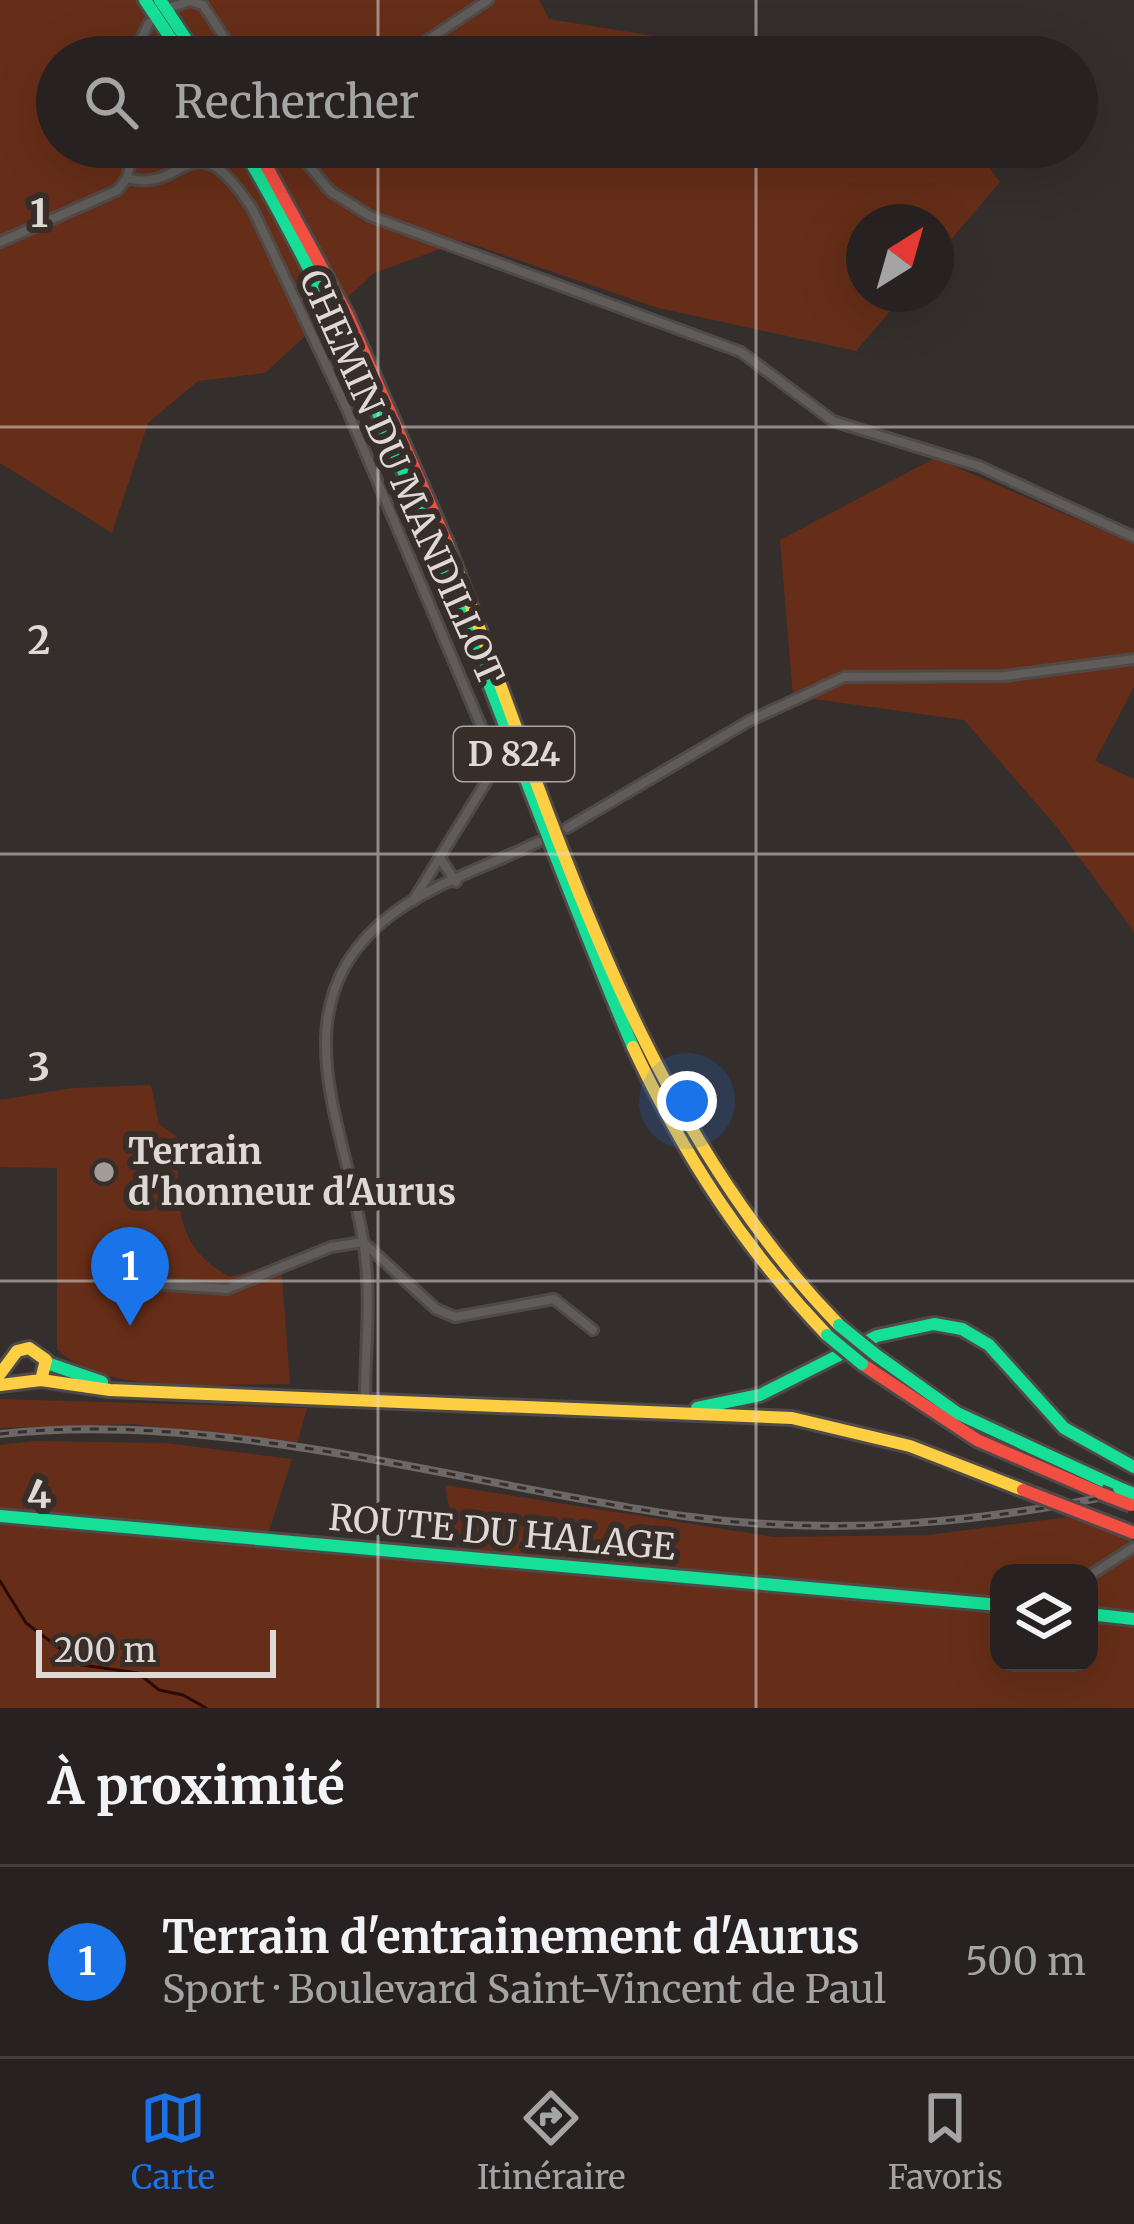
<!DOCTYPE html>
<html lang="fr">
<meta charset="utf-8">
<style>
:root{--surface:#272221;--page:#332f2e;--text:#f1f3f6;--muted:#a4a4a5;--line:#433f3f;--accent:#1a73e8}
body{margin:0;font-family:Merriweather,serif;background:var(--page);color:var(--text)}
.controls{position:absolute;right:36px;bottom:36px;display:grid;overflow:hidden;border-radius:24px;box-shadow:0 12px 48px #0002}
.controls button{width:108px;height:108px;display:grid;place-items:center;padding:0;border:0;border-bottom:3px solid var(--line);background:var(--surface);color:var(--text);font:60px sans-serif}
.compass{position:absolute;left:846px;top:204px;width:108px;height:108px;border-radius:50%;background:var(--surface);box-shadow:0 12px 48px #0002;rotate:37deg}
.scale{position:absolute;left:36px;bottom:30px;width:240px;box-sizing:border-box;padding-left:12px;border:6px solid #dfd9d6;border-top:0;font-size:33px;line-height:42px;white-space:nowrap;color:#dfd9d6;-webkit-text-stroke:9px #372d29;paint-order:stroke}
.you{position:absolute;left:687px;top:1101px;width:42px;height:42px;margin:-30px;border:9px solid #fff;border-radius:50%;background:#1a73e8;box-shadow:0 0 0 18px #1a73e833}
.badge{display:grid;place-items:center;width:78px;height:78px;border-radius:50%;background:var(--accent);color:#fff;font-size:39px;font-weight:700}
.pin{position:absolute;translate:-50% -99px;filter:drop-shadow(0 3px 6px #0008)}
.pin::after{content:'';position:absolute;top:63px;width:42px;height:36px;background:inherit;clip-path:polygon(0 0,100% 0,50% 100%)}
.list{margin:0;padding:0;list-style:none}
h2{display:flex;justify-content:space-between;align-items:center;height:156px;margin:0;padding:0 48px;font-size:51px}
h2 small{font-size:39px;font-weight:400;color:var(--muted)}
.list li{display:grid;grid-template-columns:78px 1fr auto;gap:36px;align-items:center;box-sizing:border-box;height:192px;padding:0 48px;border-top:3px solid var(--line)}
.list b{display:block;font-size:45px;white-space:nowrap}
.list p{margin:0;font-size:39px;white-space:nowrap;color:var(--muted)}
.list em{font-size:39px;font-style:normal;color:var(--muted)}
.icon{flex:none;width:66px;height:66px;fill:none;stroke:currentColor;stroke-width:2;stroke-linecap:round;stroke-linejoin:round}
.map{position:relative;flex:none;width:1134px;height:1708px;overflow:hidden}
.search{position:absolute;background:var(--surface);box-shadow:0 12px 48px #0002;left:36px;right:36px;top:36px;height:132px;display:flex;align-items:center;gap:30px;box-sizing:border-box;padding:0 42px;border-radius:66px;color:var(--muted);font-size:45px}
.sheet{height:348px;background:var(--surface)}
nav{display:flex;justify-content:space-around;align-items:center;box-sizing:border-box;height:168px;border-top:3px solid var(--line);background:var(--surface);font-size:33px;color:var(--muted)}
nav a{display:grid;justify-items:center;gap:6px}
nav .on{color:var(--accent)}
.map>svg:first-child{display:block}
.green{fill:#662e18;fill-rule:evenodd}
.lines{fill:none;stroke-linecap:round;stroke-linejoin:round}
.stream{stroke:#2e0a04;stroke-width:3}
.street-casing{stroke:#4f4948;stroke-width:14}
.fast-casing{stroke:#4f4948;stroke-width:18}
.slow-casing{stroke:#4f4948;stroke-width:18}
.jam-casing{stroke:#4f4948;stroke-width:18}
.street{stroke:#605c5a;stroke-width:8}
.fast{stroke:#16e098;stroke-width:12}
.slow{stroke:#ffcf43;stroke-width:12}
.jam{stroke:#f24e42;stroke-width:12}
.rail-casing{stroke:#6c6867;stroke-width:8}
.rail{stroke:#372d29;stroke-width:3;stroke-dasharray:9;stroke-linecap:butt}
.fast-bridge-casing{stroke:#4f4948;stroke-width:18;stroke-linecap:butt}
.jam-bridge-casing{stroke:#4f4948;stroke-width:18;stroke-linecap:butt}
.fast-bridge{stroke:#16e098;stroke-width:12}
.jam-bridge{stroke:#f24e42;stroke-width:12}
.grid{fill:none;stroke:#dfd9d6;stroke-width:3;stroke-opacity:0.55}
.poi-dot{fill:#a39d9a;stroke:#372d29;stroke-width:4.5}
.labels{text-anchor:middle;stroke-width:12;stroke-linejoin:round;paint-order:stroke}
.shield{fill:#372d29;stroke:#ada5a2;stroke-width:3}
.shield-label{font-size:33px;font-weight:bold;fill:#dfd9d6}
.street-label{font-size:36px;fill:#dfd9d6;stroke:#372d29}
.poi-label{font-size:36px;font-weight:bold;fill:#dfd9d6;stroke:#372d29;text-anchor:start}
.grid-label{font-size:39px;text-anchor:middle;font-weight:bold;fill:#dfd9d6;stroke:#372d29;stroke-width:12;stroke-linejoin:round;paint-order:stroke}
</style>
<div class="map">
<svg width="1134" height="1708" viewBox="0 0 1134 1708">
<rect width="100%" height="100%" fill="#342e2c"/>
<!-- green -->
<path class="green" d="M0 0H539L549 19 753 52 895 42 906 57H57V147H974L1000 182 936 257V222H864V294H905L856 351 658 308 463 241 374 273 265 373 198 381 148 423 112 533 0 463Z
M935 458 1134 544V687L1095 761 1134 779V932L1056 826 964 720 793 696 780 540Z
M151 1085 159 1124 177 1137C180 1199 169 1243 230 1277L281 1262 290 1384C226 1383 102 1397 57 1349V1168L0 1167V1100L73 1088Z
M0 1399 307 1408 297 1444 132 1424 0 1428Z
M34 1441 166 1443 292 1459 269 1531 457 1549 445 1485 774 1537 928 1535 1068 1517 1134 1541V1708H0V1445ZM999 1573H1089V1663H999Z"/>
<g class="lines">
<!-- stream -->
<path class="stream" d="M0 1581 26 1623 82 1665 138 1673 159 1690 183 1695 206 1708"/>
<defs>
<path id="street" d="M172 7 190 1 203 5 237 57
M132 57 149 23
M402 57 488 0
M294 147 330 191 370 216 741 352 833 421 979 466 1134 537
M127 178C187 195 191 114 253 210L346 407 481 726 491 764 486 782 413 901
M0 242 118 190 127 178 134 147
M567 828 749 721 844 677 1005 676 1134 659
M440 858 456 882
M108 1281 227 1289 331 1247 363 1242 436 1309 455 1317 554 1299 593 1330
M365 1400C365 1352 371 1302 365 1254 351 1134 271 1007 391 915 433 883 491 865 538 842
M1089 1576 1134 1547"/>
<path id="fast" d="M145 0 183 57
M160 0 198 57
M242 147C410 430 504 745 633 1047
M876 1355 957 1413 1119 1488
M47 1363 102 1382
M697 1408 760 1395 877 1336 934 1324 962 1329 989 1345 1064 1428 1134 1467
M0 1516 999 1605
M1089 1614 1134 1619"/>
<path id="slow" d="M446 541C553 811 631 1112 839 1325
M633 1047C684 1156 744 1248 827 1335
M0 1374 17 1351 29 1348 46 1360 41 1380
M0 1385 41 1380 110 1390 792 1418 910 1446 1023 1490"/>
<path id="jam" d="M256 147 347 314 446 541
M862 1364 977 1440 1100 1493"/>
</defs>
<!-- street casing -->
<use href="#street" class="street-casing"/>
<!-- fast casing -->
<use href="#fast" class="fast-casing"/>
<!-- slow casing -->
<use href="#slow" class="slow-casing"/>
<!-- jam casing -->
<use href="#jam" class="jam-casing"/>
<!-- street -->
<use href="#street" class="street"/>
<!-- fast -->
<use href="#fast" class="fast"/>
<!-- slow -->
<use href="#slow" class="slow"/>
<!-- jam -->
<use href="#jam" class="jam"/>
<defs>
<path id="rail" d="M0 1434C220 1409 464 1485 683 1516 836 1537 984 1523 1134 1491"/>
</defs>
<!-- rail casing -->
<use href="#rail" class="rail-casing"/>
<!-- rail -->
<use href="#rail" class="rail"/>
<defs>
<path id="fast-bridge" d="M839 1325 876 1355
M827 1335 862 1364
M1119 1488 1134 1494"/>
<path id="jam-bridge" d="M1023 1490 1134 1533
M1100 1493 1131 1505"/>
</defs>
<!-- fast-bridge casing -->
<use href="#fast-bridge" class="fast-bridge-casing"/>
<!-- jam-bridge casing -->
<use href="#jam-bridge" class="jam-bridge-casing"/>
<!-- fast-bridge -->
<use href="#fast-bridge" class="fast-bridge"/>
<!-- jam-bridge -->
<use href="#jam-bridge" class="jam-bridge"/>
</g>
<!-- grid -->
<path class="grid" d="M378 0V57M756 0V57M378 147V1708M756 147V1708M0 427H1134M0 854H1134M0 1281H1134"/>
<!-- markers -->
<circle class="poi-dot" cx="104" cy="1172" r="12"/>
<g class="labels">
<!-- shield labels -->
<rect class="shield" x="454" y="727" width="120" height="54" rx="9"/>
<g class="shield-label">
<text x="514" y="766">D 824</text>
</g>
<!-- street labels -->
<g class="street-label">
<text transform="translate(402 477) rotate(66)" y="13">CHEMIN DU MANDILLOT</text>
<text transform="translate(502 1532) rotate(5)" y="13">ROUTE DU HALAGE</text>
</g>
<!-- poi labels -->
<g class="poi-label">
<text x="128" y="1164">Terrain<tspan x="128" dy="41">d'honneur d'Aurus</tspan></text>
</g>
</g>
<g class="grid-label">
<text x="39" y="227">1</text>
<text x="39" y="654">2</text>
<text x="39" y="1081">3</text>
<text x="39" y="1508">4</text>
</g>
</svg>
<div class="controls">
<button><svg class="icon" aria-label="layers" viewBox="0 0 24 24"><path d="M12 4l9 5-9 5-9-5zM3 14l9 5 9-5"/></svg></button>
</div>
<svg class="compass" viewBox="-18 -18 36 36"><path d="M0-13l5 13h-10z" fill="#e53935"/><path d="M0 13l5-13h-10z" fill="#a4a4a5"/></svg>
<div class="scale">200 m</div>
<div class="you"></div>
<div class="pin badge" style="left:130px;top:1326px">1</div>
<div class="search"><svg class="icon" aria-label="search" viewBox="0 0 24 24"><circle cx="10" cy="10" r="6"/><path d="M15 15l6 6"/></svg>Rechercher</div>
</div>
<section class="sheet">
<h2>À proximité<small></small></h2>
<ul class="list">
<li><span class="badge">1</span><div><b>Terrain d'entrainement d'Aurus</b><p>Sport · Boulevard Saint-Vincent de Paul</p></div><em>500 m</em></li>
</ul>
</section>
<nav>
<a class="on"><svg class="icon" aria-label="map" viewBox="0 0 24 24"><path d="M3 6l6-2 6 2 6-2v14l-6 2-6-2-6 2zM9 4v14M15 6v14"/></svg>Carte</a>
<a><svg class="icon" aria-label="directions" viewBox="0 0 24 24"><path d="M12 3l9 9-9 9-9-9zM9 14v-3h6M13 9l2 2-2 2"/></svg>Itinéraire</a>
<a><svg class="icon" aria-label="saved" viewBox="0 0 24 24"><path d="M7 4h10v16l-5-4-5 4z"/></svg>Favoris</a>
</nav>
